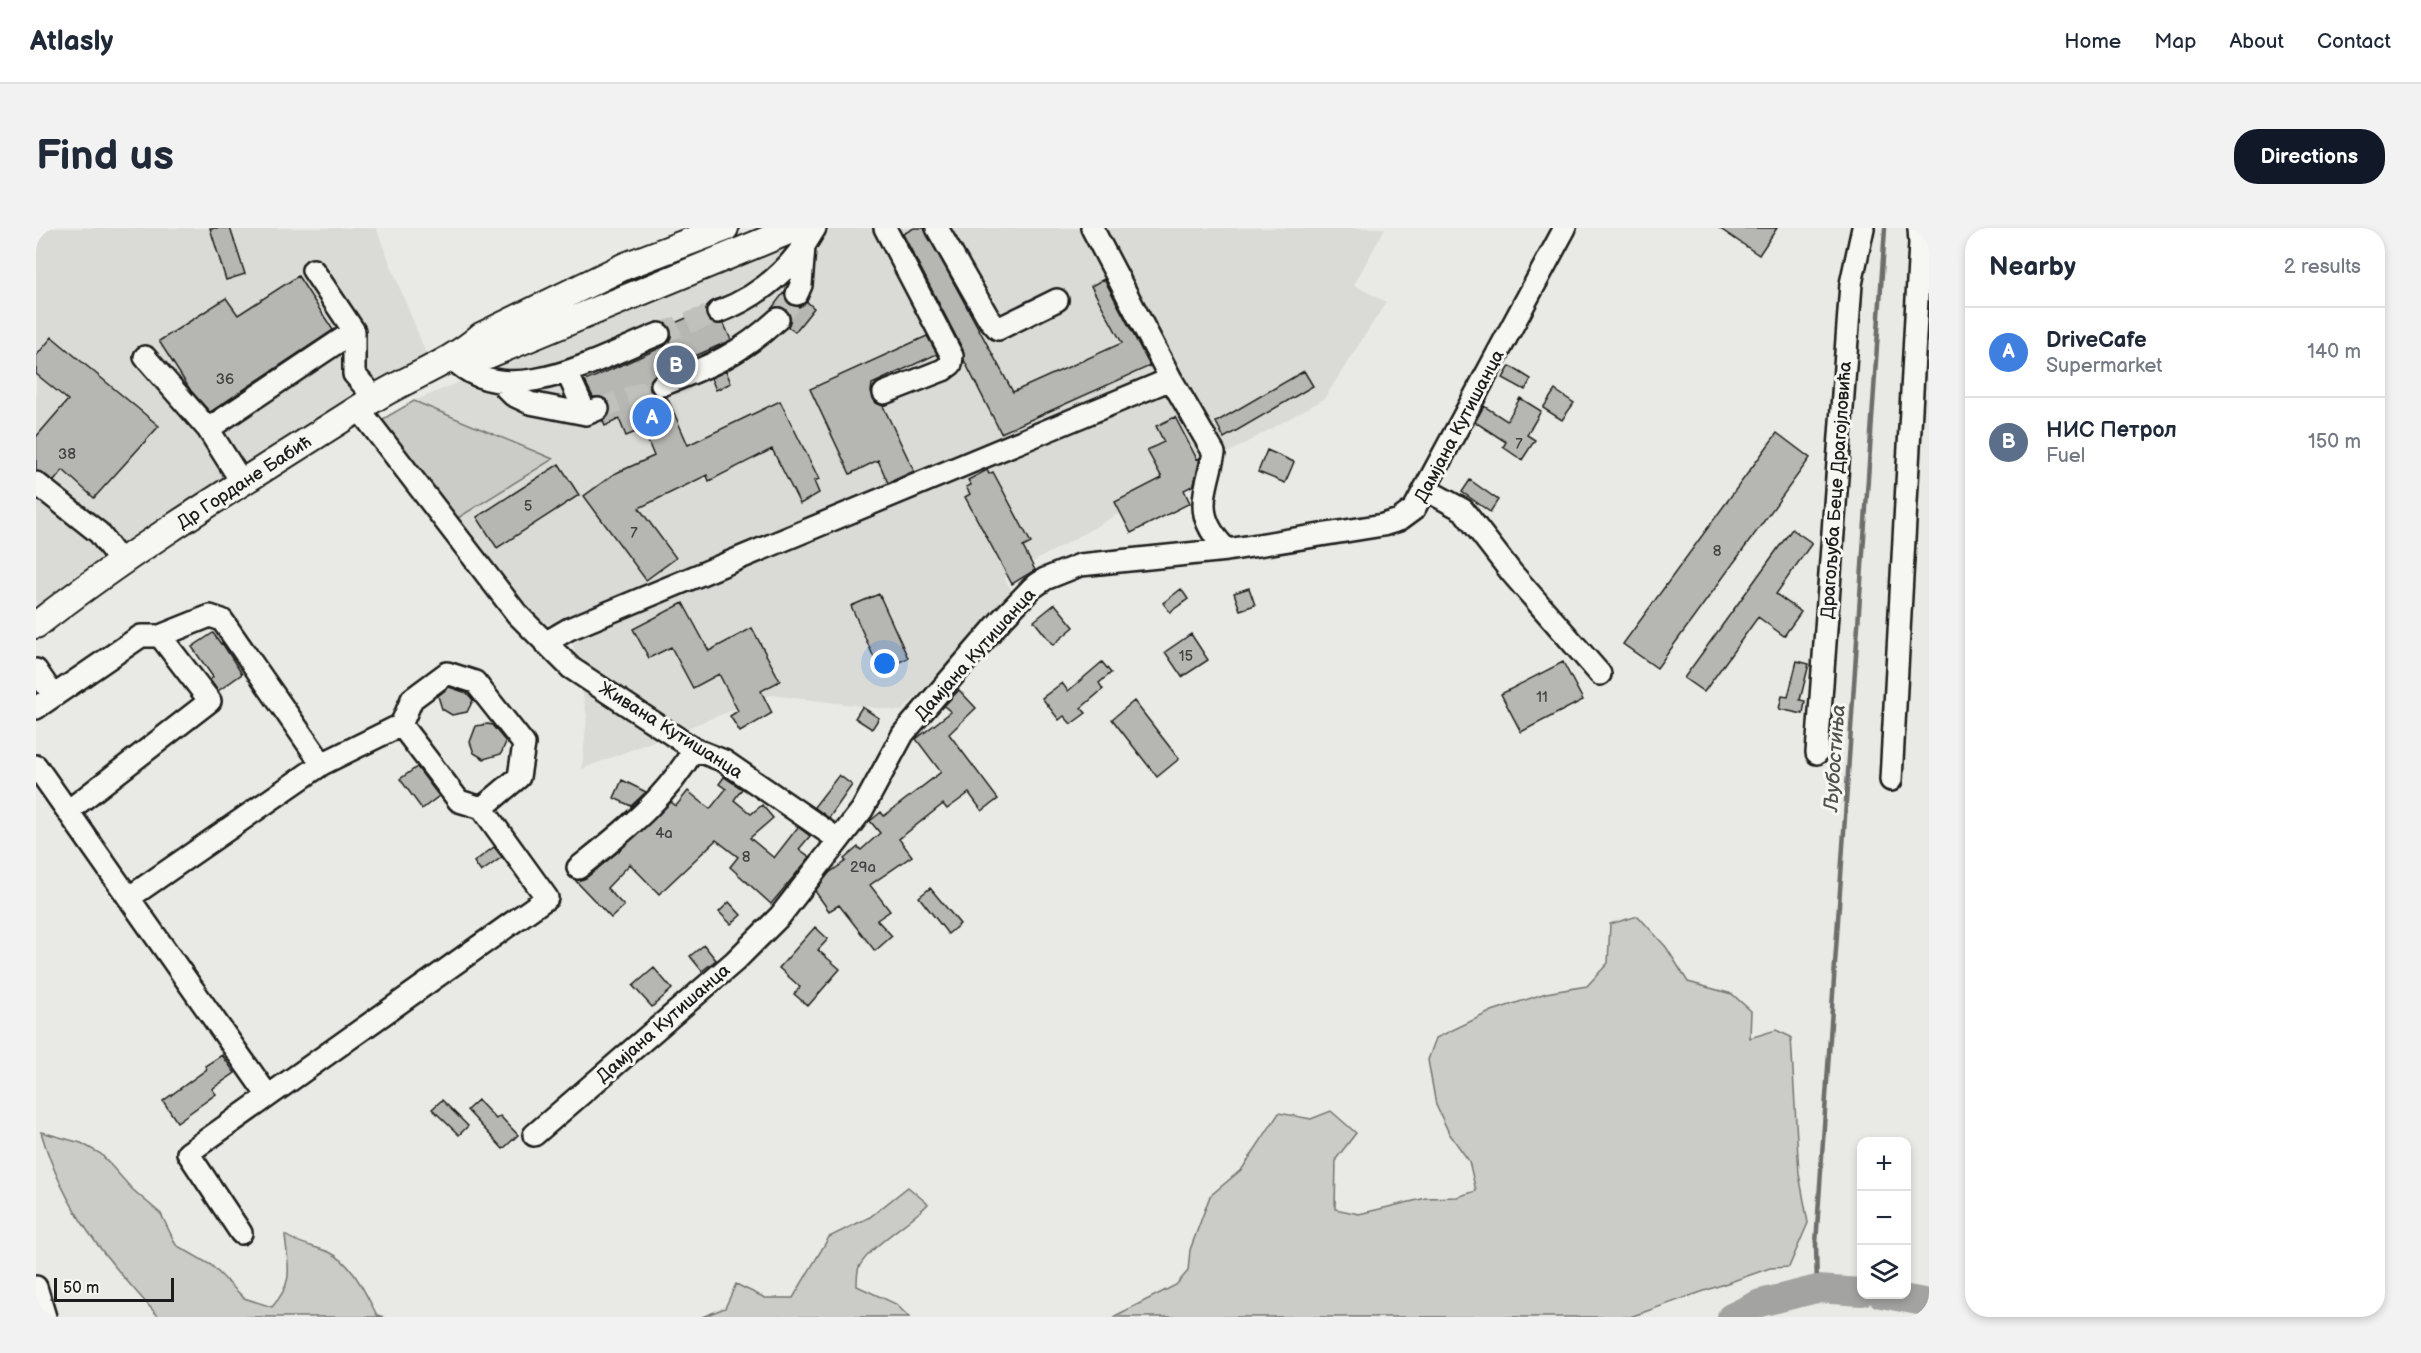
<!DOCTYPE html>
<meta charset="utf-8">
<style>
:root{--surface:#fff;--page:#f2f2f3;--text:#1f2937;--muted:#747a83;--line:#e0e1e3;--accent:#111827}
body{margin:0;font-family:"Balsamiq Sans",sans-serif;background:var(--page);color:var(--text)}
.controls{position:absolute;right:18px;bottom:18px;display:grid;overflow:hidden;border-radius:12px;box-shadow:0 3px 9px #0003}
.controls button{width:54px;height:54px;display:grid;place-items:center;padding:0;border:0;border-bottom:2px solid var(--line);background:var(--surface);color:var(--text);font:30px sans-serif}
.scale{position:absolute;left:18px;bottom:15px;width:120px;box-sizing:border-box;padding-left:6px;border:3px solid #1c1c1c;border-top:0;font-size:16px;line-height:21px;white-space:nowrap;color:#1c1c1c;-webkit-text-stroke:4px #f6f6f2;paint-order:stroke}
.you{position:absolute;left:849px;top:436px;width:21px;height:21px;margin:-15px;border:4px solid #fff;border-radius:50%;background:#1a73e8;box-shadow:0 0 0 9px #1a73e833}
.badge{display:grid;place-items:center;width:39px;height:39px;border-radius:50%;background:var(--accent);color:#fff;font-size:20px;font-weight:700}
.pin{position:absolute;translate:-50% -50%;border:3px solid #fff;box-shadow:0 2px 6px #0006}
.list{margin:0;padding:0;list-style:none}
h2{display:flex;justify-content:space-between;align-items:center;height:78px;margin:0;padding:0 24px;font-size:26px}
h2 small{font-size:20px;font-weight:400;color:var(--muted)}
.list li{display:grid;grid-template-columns:39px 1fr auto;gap:18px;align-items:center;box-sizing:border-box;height:90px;padding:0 24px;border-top:2px solid var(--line)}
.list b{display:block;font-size:22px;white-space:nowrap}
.list p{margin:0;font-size:20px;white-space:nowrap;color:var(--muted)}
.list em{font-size:20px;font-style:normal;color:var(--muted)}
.icon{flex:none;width:33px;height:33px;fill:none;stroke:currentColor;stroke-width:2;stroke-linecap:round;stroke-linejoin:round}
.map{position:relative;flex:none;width:1893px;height:1089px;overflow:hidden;border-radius:24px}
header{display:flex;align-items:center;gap:36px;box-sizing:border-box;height:84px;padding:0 30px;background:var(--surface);border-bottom:2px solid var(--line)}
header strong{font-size:28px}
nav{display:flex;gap:33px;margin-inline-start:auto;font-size:21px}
.intro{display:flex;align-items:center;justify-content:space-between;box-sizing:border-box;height:144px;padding:0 36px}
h1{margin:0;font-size:42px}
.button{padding:15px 27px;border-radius:24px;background:var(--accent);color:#fff;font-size:21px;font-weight:700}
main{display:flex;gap:36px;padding:0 36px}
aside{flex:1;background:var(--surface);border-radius:24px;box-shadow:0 3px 9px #0003}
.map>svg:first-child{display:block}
.built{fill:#dadad6}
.green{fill:#cbcbc7;stroke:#747472;stroke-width:1.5}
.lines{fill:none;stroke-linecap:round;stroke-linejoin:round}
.stream{stroke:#6d6d6c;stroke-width:4.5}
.river{stroke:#a3a3a1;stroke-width:28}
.building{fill:#b6b6b3;stroke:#1c1c1c;stroke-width:1.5}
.minor-tunnel{stroke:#c0c0bd;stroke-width:21;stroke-dasharray:21 10;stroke-linecap:butt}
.minor-casing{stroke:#1c1c1c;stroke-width:26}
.major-casing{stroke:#1c1c1c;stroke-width:30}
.minor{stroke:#f6f6f2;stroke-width:21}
.major{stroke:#f6f6f2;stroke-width:26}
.labels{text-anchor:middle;stroke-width:6;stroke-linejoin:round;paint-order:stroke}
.number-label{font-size:15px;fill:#424242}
.street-label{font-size:18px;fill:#1c1c1c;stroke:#f6f6f2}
.water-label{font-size:20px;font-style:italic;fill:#525251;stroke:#f6f6f2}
</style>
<header>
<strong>Atlasly</strong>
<nav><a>Home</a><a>Map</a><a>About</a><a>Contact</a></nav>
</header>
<div class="intro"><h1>Find us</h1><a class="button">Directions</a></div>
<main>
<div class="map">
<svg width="1893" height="1089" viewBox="0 0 1893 1089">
<rect width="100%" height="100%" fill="#e9e9e5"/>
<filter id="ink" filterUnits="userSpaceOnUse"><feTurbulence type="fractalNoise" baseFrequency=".0167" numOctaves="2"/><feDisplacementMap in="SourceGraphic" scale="12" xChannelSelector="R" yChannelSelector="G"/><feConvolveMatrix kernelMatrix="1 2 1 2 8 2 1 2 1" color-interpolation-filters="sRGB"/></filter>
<g filter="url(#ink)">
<!-- built -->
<path class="built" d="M0 0H340L391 128 339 170 0 397Z
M793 0H1349L1318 57 1350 74 1288 171 968 350 979 368 866 483 735 467 546 541 551 488 537 415 638 348 531 395 511 396 489 389 417 293 516 231 378 173Z"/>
<!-- green -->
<path class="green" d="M378 173 517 231 417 293 344 196 347 191Z
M1602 688 1630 719 1652 754 1696 766 1715 783 1714 810 1740 802 1755 809 1763 946 1772 995 1753 1039 1734 1040 1594 1089H1077L1140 1057 1152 1043 1154 1022 1174 968 1206 941 1243 885 1275 891 1295 883 1320 905 1300 931 1299 981 1323 986 1390 970 1421 969 1440 963 1433 933 1413 905 1400 877 1392 832 1400 810 1456 783 1510 765 1551 758 1572 735 1574 696Z
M5 904 45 915 65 926 96 961 125 986 140 1017 175 1037 208 1070 236 1079C259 1054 252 1038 249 1007 262 1016 278 1018 293 1024 317 1035 329 1065 341 1087L348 1089H123C69 1030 28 983 5 904Z
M872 959 892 976C873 996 836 1016 823 1039 821 1044 821 1052 821 1058L860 1076 873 1089H666L689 1080 700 1056 729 1070H757L793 1009 834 989Z"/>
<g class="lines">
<!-- stream -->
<path class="stream" d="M1781 1061 1780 1016 1849 0"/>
<!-- river -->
<path class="river" d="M1845 1066 1893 1075
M1695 1089 1724 1075 1781 1061 1826 1064"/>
</g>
<!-- building -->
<path class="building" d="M174 0H194L209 46 190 52Z
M878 0H888L977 164 1086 115 1055 58 1068 51 1114 138 965 205 928 132 927 122 867 6Z
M1683 0H1741L1723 27Z
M262 48 297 102 174 184 155 163 123 113 190 70 202 87Z
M749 63 750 73 755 77 763 79 771 74 778 80 759 104 752 99 755 89 751 82 746 79 736 80Z
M669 82 675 94 688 96 695 112 621 145 614 155V162L624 169H631L652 217 744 173 783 251 778 253 783 265 764 276 736 221 673 253 671 247 603 280 640 330 610 352 548 268 578 246 618 228 607 201 590 208 583 191 569 198 567 193 574 183 573 176 564 169H557L549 153 629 118 636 108 632 98Z
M891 108 901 126 836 156 835 164 840 175 847 178 878 243 852 255 842 232 814 246 774 161Z
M16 109 123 198 58 270 27 242 18 253 0 243V209L32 172 0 146V128Z
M1474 138 1495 151 1489 162 1467 150Z
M690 143 695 155 680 162 675 150Z
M1268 143 1277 158 1188 210 1180 194Z
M1519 162 1538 175 1526 192 1507 180Z
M1484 170 1505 183 1491 207 1499 212 1486 232 1467 219 1470 214 1439 194 1448 178 1471 193Z
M1139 189 1161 231 1164 230 1158 257 1148 262 1154 275 1095 305 1079 274 1126 250 1111 222 1128 214 1120 198Z
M1741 205 1774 230 1621 440 1587 416Z
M1231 222 1258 234 1249 255 1222 244Z
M523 236 543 267 461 320 441 289Z
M951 242 953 246 957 244 995 315 987 319 999 342 976 356 929 269 934 266 930 259 935 257 932 252Z
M1434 252 1462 272 1454 284 1426 264Z
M1756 301 1776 315 1740 366 1765 384 1748 408 1722 389 1668 464 1648 450Z
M1213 360 1219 377 1204 382 1198 365Z
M1145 361 1152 371 1134 384 1127 375Z
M843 366 872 430 844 443 815 378Z
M647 375 673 423 716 400 744 453 725 463 736 485 704 504 694 488 702 483 683 446 657 460 635 419 613 430 597 401Z
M1019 376 1038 399 1017 417 998 393Z
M177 405 185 416 186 415 206 446 182 463 174 452 177 449 156 419Z
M1155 406 1172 432 1146 449 1129 424Z
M1761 433 1773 436 1764 472 1769 473 1767 486 1743 481 1746 468 1752 469Z
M1066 434 1075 445 1063 455 1067 461 1045 480 1050 485 1035 496 1028 488 1023 492 1006 470 1026 455 1032 463Z
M1527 434 1547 472 1485 504 1465 466Z
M413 459 431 465 437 472 431 484 416 487 406 481 402 468Z
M923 462 940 480 913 506 962 571 946 583 933 565 911 581 907 576 863 611 876 628 834 657 854 683 841 692 856 708 839 723 803 677 793 683 779 663 793 645 810 633 808 631 822 619 825 622 844 605 834 593 845 584 848 588 905 544 880 511 915 484 908 478Z
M1098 473 1143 531 1121 549 1076 491Z
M826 479 843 490 836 501 819 490Z
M452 496 456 497 470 514 465 526 448 531 438 525 434 514 440 498Z
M381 539 403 568 386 581 364 551Z
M803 547 816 557 793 590 778 579Z
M688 549 706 561 698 572 715 586 726 577 737 590 714 610 738 630 762 599 774 608 763 621 774 629 735 676 694 639 702 629 680 612 623 666 594 636 571 660 588 678 575 690 540 653 550 650 583 623 635 574 640 578 652 563 674 581 690 561 683 556Z
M586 552 610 564 595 578 578 570Z
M458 619 466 629 445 644 438 634Z
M894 660 924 696 912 706 883 669Z
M693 674 705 687 695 696 683 684Z
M779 699 792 711 782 722 804 741 772 778 758 766 764 759 743 740Z
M668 717 680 732 666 743 654 728Z
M618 740 636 761 616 779 597 758Z
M186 827 199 845 176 861 180 866 141 894 127 873 171 841 169 838Z
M406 872 432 898 423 907 396 881Z
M442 872 460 891 464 888 482 907 467 921 431 882Z"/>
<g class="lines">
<!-- minor-tunnel -->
<path class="minor-tunnel" d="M742 91 761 66
M623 106 682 84
M562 181 626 157"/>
<defs>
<path id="minor" d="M901 0 953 91 962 101 1021 72
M277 42 318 103V146L339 170
M761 66 765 57 768 19
M682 84C725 68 757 39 779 0
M109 129 172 201 318 103
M416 130C470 186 564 129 623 106
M531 144 550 186
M1135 151 1178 225C1169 268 1156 287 1191 322
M465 155 477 167 494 175 550 186 562 181
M626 157C674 138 703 127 742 91
M848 165 907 142 915 136 916 128 849 0
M323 181 481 386 535 440 658 521 688 533 803 612
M172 201 207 256
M0 255 63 305 84 333
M1389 261 1427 282 1475 344 1564 446
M124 408 174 388 186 392 286 536
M509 415 533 401 1135 151 1056 0
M0 442 17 467
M0 480 105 408H124L174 473 32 583
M1781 525 1815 56 1827 0
M0 538 232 868
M1855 552 1884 15 1883 0
M542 640C587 604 629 572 658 521
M94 669 286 536 365 497
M498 907 699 733 744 688 826 582 867 506 966 391 996 360 1009 351 1044 337 1191 322 1347 297 1363 292 1378 281 1529 0
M205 1005 152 925 511 670 446 580 483 549 488 516 439 454 411 445 376 471 365 497 423 573 446 580
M0 1059 9 1089"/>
<path id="major" d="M425 126 452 127 760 0
M0 397C106 314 222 245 336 172 372 149 412 137 445 108L589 38 689 0"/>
</defs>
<!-- minor casing -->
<use href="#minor" class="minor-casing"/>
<!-- major casing -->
<use href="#major" class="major-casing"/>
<!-- minor -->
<use href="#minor" class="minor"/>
<!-- major -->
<use href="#major" class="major"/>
</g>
</g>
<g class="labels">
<!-- number labels -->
<g class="number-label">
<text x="189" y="156">36</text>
<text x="1483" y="221">7</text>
<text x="31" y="231">38</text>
<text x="492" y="283">5</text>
<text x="598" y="310">7</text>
<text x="1681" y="328">8</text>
<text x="1150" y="433">15</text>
<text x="1506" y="474">11</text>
<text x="628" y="610">4a</text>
<text x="710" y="634">8</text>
<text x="827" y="644">29a</text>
</g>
<!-- street labels -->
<g class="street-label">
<text transform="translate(1423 198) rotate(-62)" y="6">Дамјана Кутишанца</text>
<text transform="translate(208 254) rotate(-33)" y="6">Др Гордане Бабић</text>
<text transform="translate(1800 262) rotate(-86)" y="6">Драгољуба Беце Драгојловића</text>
<text transform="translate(939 426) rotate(-48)" y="6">Дамјана Кутишанца</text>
<text transform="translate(635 502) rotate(32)" y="6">Живана Кутишанца</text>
<text transform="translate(627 795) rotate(-41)" y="6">Дамјана Кутишанца</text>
</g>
<!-- water labels -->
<g class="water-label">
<text transform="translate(1798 530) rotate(-86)" y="7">Љубостиња</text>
</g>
</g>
</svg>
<div class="controls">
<button>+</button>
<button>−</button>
<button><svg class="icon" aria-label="layers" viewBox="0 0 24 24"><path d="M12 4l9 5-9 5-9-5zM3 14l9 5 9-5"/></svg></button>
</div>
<div class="scale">50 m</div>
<div class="you"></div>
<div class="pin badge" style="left:616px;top:189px;background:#3f7fe0">A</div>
<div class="pin badge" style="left:640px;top:137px;background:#5c6f8a">B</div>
</div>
<aside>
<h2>Nearby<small>2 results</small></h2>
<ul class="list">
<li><span class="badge" style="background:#3f7fe0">A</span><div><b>DriveCafe</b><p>Supermarket</p></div><em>140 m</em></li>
<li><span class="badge" style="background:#5c6f8a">B</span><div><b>НИС Петрол</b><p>Fuel</p></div><em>150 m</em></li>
</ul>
</aside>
</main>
